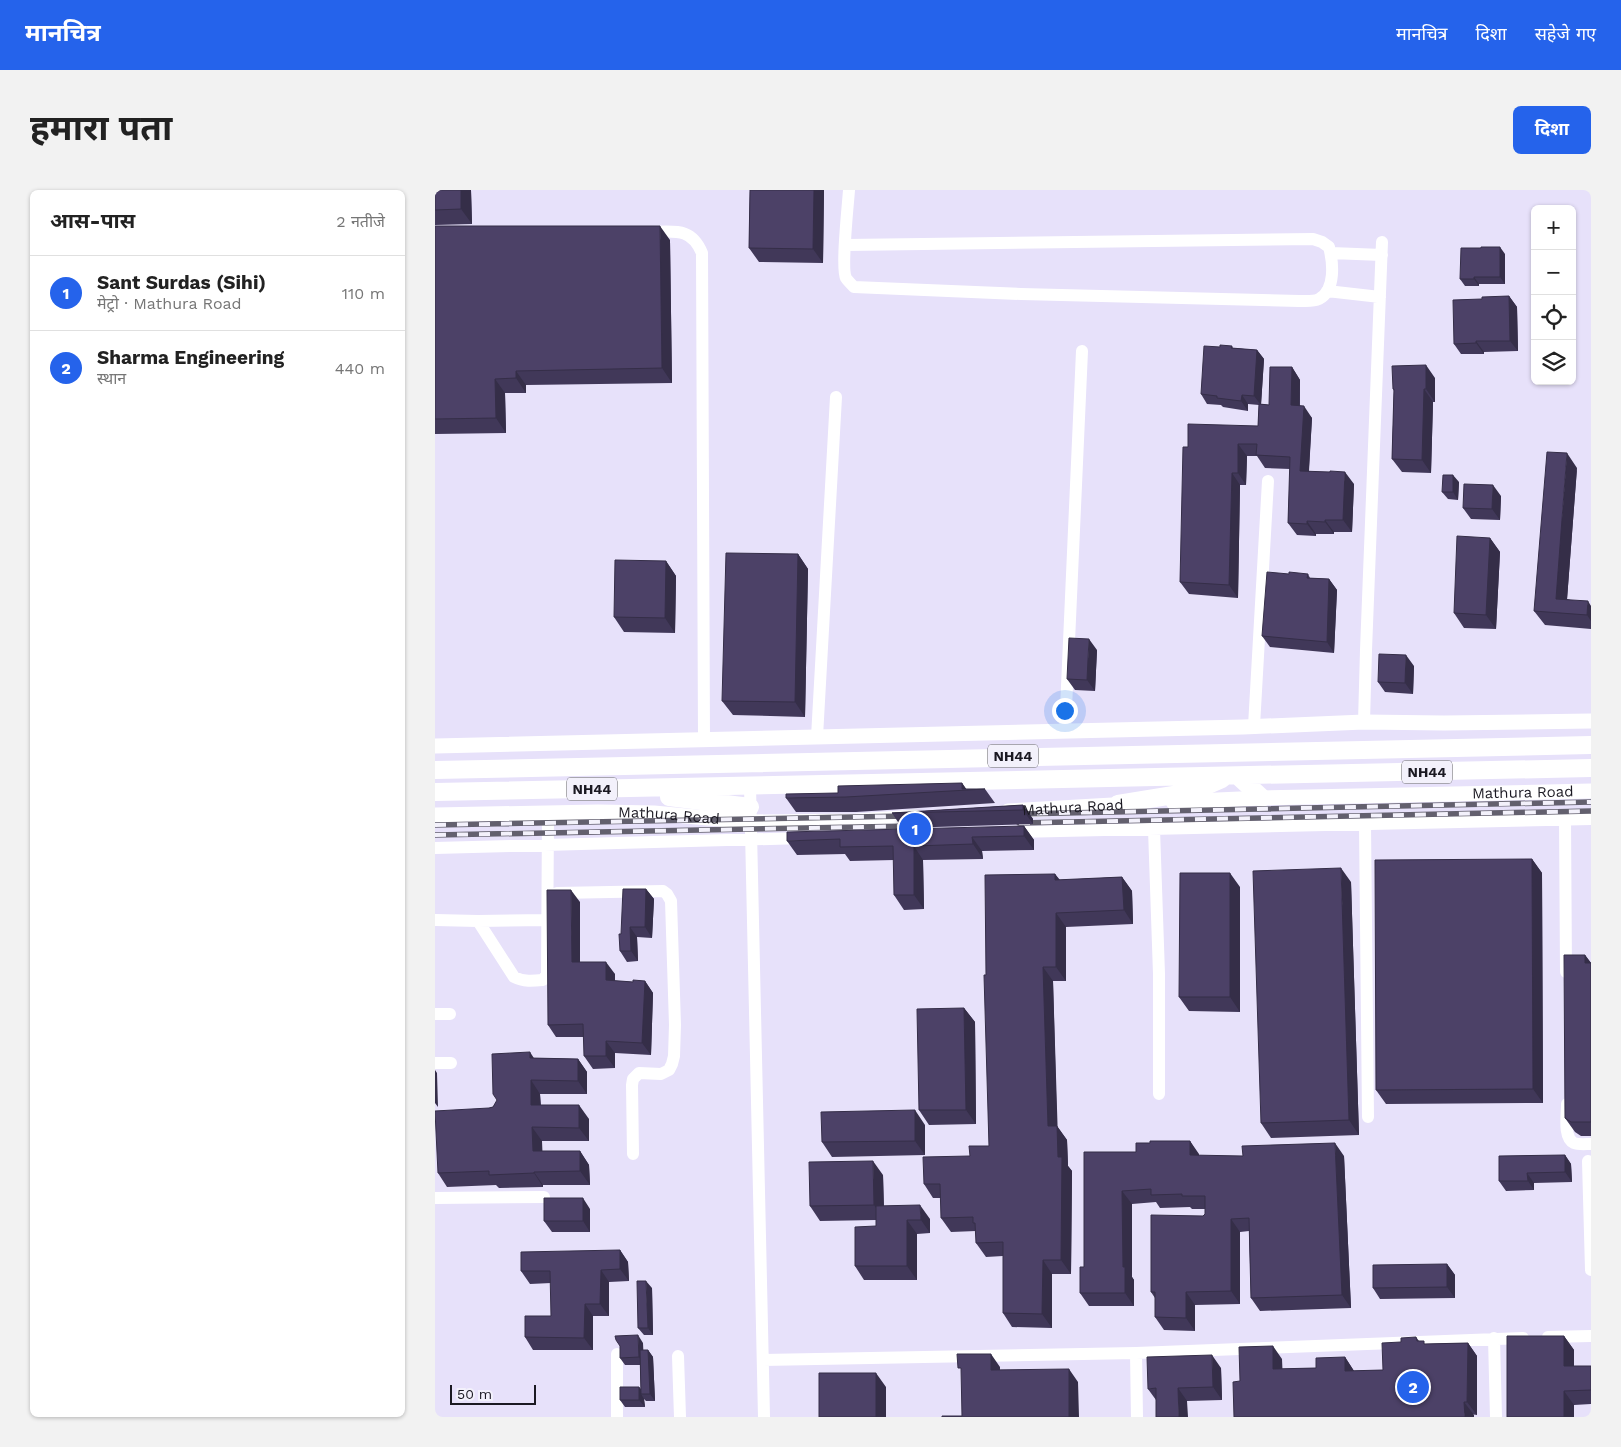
<!DOCTYPE html>
<html lang="hi">
<meta charset="utf-8">
<style>
:root{--surface:#fff;--page:#f2f2f2;--text:#222;--muted:#767676;--line:#e0e0e0;--accent:#2563eb}
body{margin:0;font-family:"Work Sans","Noto Sans Devanagari",sans-serif;background:var(--page);color:var(--text)}
.controls{position:absolute;right:15px;top:15px;display:grid;overflow:hidden;border-radius:8px;box-shadow:0 1px 4px #0004}
.controls button{width:45px;height:45px;display:grid;place-items:center;padding:0;border:0;border-bottom:1px solid var(--line);background:var(--surface);color:var(--text);font:25px sans-serif}
.scale{position:absolute;left:15px;bottom:12px;width:86px;box-sizing:border-box;padding-left:5px;border:2px solid #1b1922;border-top:0;font-size:14px;line-height:18px;white-space:nowrap;color:#1b1922;-webkit-text-stroke:4px #f3f1fb;paint-order:stroke}
.you{position:absolute;left:629px;top:520px;width:18px;height:18px;margin:-12px;border:4px solid #fff;border-radius:50%;background:#1a73e8;box-shadow:0 0 0 8px #1a73e833}
.badge{display:grid;place-items:center;width:32px;height:32px;border-radius:50%;background:var(--accent);color:#fff;font-size:16px;font-weight:700}
.pin{position:absolute;translate:-50% -50%;border:2px solid #fff;box-shadow:0 1px 5px #0006}
.list{margin:0;padding:0;list-style:none}
h2{display:flex;justify-content:space-between;align-items:center;height:65px;margin:0;padding:0 20px;font-size:21px}
h2 small{font-size:16px;font-weight:400;color:var(--muted)}
.list li{display:grid;grid-template-columns:32px 1fr auto;gap:15px;align-items:center;box-sizing:border-box;height:75px;padding:0 20px;border-top:1px solid var(--line)}
.list b{display:block;font-size:19px;white-space:nowrap}
.list p{margin:0;font-size:16px;white-space:nowrap;color:var(--muted)}
.list em{font-size:16px;font-style:normal;color:var(--muted)}
.icon{flex:none;width:28px;height:28px;fill:none;stroke:currentColor;stroke-width:2;stroke-linecap:round;stroke-linejoin:round}
.map{position:relative;flex:none;width:1156px;height:1227px;overflow:hidden;border-radius:8px}
header{display:flex;align-items:center;gap:30px;box-sizing:border-box;height:70px;padding:0 25px;background:var(--accent);color:#fff}
header strong{font-size:24px}
nav{display:flex;gap:28px;margin-inline-start:auto;font-size:18px}
.intro{display:flex;align-items:center;justify-content:space-between;box-sizing:border-box;height:120px;padding:0 30px}
h1{margin:0;font-size:35px}
.button{padding:12px 22px;border-radius:8px;background:var(--accent);color:#fff;font-size:18px;font-weight:700}
main{display:flex;gap:30px;padding:0 30px}
aside{flex:1;background:var(--surface);border-radius:8px;box-shadow:0 1px 4px #0004}
.map>svg:first-child{display:block}
.lines{fill:none;stroke-linecap:round;stroke-linejoin:round}
.minor{stroke:#fff;stroke-width:12}
.major{stroke:#fff;stroke-width:15}
.highway{stroke:#fff;stroke-width:18}
.rail-casing{stroke:#63606e;stroke-width:5.5}
.rail{stroke:#f3f1fb;stroke-width:4;stroke-dasharray:11;stroke-linecap:butt}
.wall{fill:#413859}
.shaded-wall{fill:#352e48}
.building{fill:#4c4167;stroke:#352e48}
.labels{text-anchor:middle;stroke-width:5;stroke-linejoin:round;paint-order:stroke}
.shield{fill:#f3f1fb;stroke:#5c5a63;stroke-width:1}
.shield-label{font-size:14px;font-weight:bold;fill:#1b1922}
.street-label{font-size:15px;fill:#1b1922;stroke:#f3f1fb}
</style>
<header>
<strong>मानचित्र</strong>
<nav><a>मानचित्र</a><a>दिशा</a><a>सहेजे गए</a></nav>
</header>
<div class="intro"><h1>हमारा पता</h1><a class="button">दिशा</a></div>
<main>
<aside>
<h2>आस-पास<small>2 नतीजे</small></h2>
<ul class="list">
<li><span class="badge">1</span><div><b>Sant Surdas (Sihi)</b><p>मेट्रो · Mathura Road</p></div><em>110 m</em></li>
<li><span class="badge">2</span><div><b>Sharma Engineering</b><p>स्थान</p></div><em>440 m</em></li>
</ul>
</aside>
<div class="map">
<svg width="1156" height="1227" viewBox="0 0 1156 1227">
<rect width="100%" height="100%" fill="#e7e1fa"/>
<g class="lines">
<!-- minor -->
<path class="minor" d="M212 42C238 42 256 36 267 63L269 549
M411 55 878 49 887 52 894 57C898 72 901 100 884 109 878 112 871 111 864 111L586 104 419 97C417 95 413 91 411 88 406 78 413 15 414 0
M896 63 947 65
M892 101 945 107
M929 532 931 460 947 52
M819 536 833 291
M630 541 647 161
M382 547 401 207
M315 596 329 1227
M1130 629 1131 782
M930 635 933 927
M719 639 724 784V904
M576 642 1156 629
M0 658 369 648
M122 703 228 701 232 704 236 711 240 835 239 866 237 874 234 880 226 884 204 883 198 889 197 895 198 964
M0 730 43 731 112 730
M43 731 79 787C89 792 98 791 108 790L112 784 113 624
M0 824H15
M0 873H16
M1132 914C1132 925 1128 948 1139 953 1144 955 1151 954 1156 954
M1153 971 1156 1080
M0 1008 109 1007
M1113 1147 1156 1146
M1059 1148 1061 1227
M701 1163 702 1227
M243 1166 245 1227
M328 1170 701 1163 1088 1148
M182 1227V1164"/>
<!-- major -->
<g class="major">
<path d="M0 556 808 537 929 532 1009 533 1156 531"/>
<path id="s1" d="M738 612 827 608 1156 601"/>
<path id="s2" d="M573 621 695 614"/>
<path id="s3" d="M0 625 163 622 219 623 315 632 421 631 480 627"/>
</g>
<!-- highway -->
<path class="highway" d="M0 580 1156 555
M803 586 827 608
M0 602 1156 578
M234 607 315 617
M683 614 757 602 787 589"/>
<defs>
<path id="rail" d="M580 624 1156 612
M584 633 1156 621
M0 635 472 626
M0 645 479 636"/>
</defs>
<!-- rail casing -->
<use href="#rail" class="rail-casing"/>
<!-- rail -->
<use href="#rail" class="rail"/>
</g>
<!-- wall -->
<path class="wall" d="M0 0H36L37 34 0 35Z
M315 0H389L388 73 324 72 314 58Z
M0 36 235 50 237 193 91 195V203H70L71 243 0 244Z
M1070 64V94H1044V96H1030L1025 89Z
M1074 106 1082 117 1083 161 1049 162V164H1026L1019 154 1047 109Z
M797 156 798 158 822 160 829 169 826 214 834 215 857 177 865 190V216L877 228 874 281 919 294 917 342H899V344H881V346L862 345 853 333 855 279 830 278 822 266H812L811 295H805L803 408 754 404 745 392 753 257 823 236 824 215 813 214V221L788 217 786 215 772 214 766 204 785 157Z
M1000 188V212H998L996 283 967 282 957 269 959 201 958 199Z
M1142 278 1132 409 1156 416V439L1110 435 1099 421Z
M1024 292 1023 310 1013 309 1007 302Z
M1066 306 1065 330 1036 329 1028 318Z
M1055 348 1065 362 1061 439 1029 438 1019 423Z
M363 364 373 379 370 527 298 525 287 511Z
M231 371 241 386 240 443 189 442 179 427Z
M854 384H873L875 388 894 389 902 400 899 463 835 457 827 446Z
M662 460 660 501 640 500 632 489Z
M979 476 978 504 950 502 943 492Z
M527 593 531 599H550L560 613 421 622H361L351 608 403 603Z
M588 615 598 629V634L467 638 457 623Z
M589 636 599 650V660L547 661 548 669 488 670 489 719 469 720 459 705V670L415 671 410 664 362 665 352 651Z
M1097 669 1107 683 1108 913 951 914 941 900Z
M620 684 625 690 687 687 697 701 698 734 631 737V791H618L622 936 632 950 633 976 637 981 636 1084H617V1138L577 1137 568 1123V1066L551 1067 541 1053V1041L516 1042 506 1028V1008H498L489 994 535 966 554 956 551 785Z
M916 692 924 945 836 948 826 933Z
M805 697V822L754 821 744 807Z
M211 699 219 709 217 748 202 747 203 771 192 772 185 761 186 744Z
M145 712V772L180 784V791L198 792 210 791 218 803 216 865 180 863V878L158 879 149 866V847H121L113 835Z
M1150 765 1156 773V946H1146L1140 942 1130 928Z
M529 818 540 832 541 934 494 935 484 920Z
M99 868 143 869 152 882V904H105L106 915 154 929V951H107V961H145L154 975 155 995H108V997L64 998 61 995 12 997 3 983 54 918 58 917Z
M490 935V965L397 967 387 952Z
M755 951 764 966H909L916 1118 825 1121 816 1108 814 1041 805 1042V1114L760 1115V1141L729 1140 720 1127V1108L716 1102 770 1024V1019H757L755 1017 725 1018 721 1012 697 1014V1087L699 1090V1116H654L645 1103 649 1077 701 962Z
M1130 965 1136 974 1137 992 1099 993V1000L1071 1001 1064 991Z
M448 985 449 1016 495 1029V1043L482 1044V1090H429L420 1076 441 1036V1030L385 1031 375 1016Z
M155 1019V1042H117L109 1031Z
M185 1060 193 1072 194 1091 174 1092V1126H158V1160H98L90 1147 116 1126V1093L95 1094 86 1081Z
M1012 1074 1020 1085V1108L945 1109 938 1098Z
M217 1098 218 1145H209L203 1138Z
M1129 1146 1139 1160V1176H1156V1214L1139 1215 1072 1227Z
M981 1147 984 1151 990 1154 1033 1153 1042 1166V1225L805 1191 847 1169V1179L881 1178 910 1167 919 1181 948 1180 966 1152Z
M208 1153V1160H213L218 1167 220 1211H211L209 1209 210 1217H190L185 1210 204 1197 206 1199 205 1175H190L185 1168Z
M786 1178 787 1210 752 1211 721 1210 713 1199Z"/>
<!-- shaded-wall -->
<path class="shaded-wall" d="M26 0H36L37 34 26 19Z
M379 0H389L388 73 378 59Z
M225 36 235 50 237 193 227 178Z
M1065 57 1070 64V94L1065 87Z
M1039 87 1044 94V96L1039 89Z
M1074 106 1082 117 1083 161 1075 151Z
M1041 151 1049 162V164L1041 153Z
M822 160 829 169 826 215 819 206Z
M991 175 1000 188V212L991 199Z
M857 177 865 190 864 228 856 215Z
M81 181 91 195V203L81 188Z
M60 189 70 203 71 243 61 228Z
M989 199 998 212 996 283 987 270Z
M807 205 813 214V221L806 211Z
M869 216 877 228 873 293 865 281Z
M803 254 812 266 811 295 803 283Z
M1132 263 1142 278 1131 423 1121 409Z
M910 282 919 294 917 342 908 330Z
M797 283 805 295 803 408 794 395Z
M1018 285 1024 292 1023 310 1018 302Z
M1058 295 1066 306 1065 330 1057 319Z
M890 330 899 342V344L890 332Z
M872 331 881 344V346L872 334Z
M1055 348 1065 362 1061 439 1051 425Z
M363 364 373 379 370 527 360 512Z
M231 371 241 386 240 443 230 428Z
M894 389 902 400 899 463 892 452Z
M1153 411 1156 416V431L1152 425Z
M654 449 662 460 660 501 652 490Z
M971 465 979 476 978 504 970 493Z
M527 593 532 600 527 599Z
M588 615 598 629V634L588 620Z
M589 636 599 650V660L589 646Z
M537 647 547 661 548 669 538 654Z
M479 656 488 670 489 719 479 705Z
M1097 669 1107 683 1108 913 1098 899Z
M906 678 916 692 924 945 914 930Z
M795 683 805 697V822L795 807Z
M620 684 630 698 620 690Z
M687 687 697 701 698 734 689 720Z
M211 699 219 709 217 748 210 737Z
M136 700 145 712V784L137 772Z
M621 723 631 737V791L621 777Z
M195 737 202 747 203 771 196 761Z
M1150 765 1156 773H1150Z
M171 772 180 784V803L171 790Z
M608 777 618 791 623 950 613 936Z
M210 791 218 803 216 865 207 853Z
M529 818 540 832 541 934 531 920Z
M171 851 180 863V878L171 866Z
M95 862 104 876 95 868Z
M143 869 152 882V904L143 891Z
M0 880 2 883 3 917 0 913Z
M96 890 105 904 106 928 96 915Z
M144 915 154 929V951L144 938Z
M480 920 490 935V965L480 951Z
M622 936 632 950 633 976 637 981 636 1084 626 1070Z
M97 937 107 951 108 975 98 961Z
M755 951 764 964V978L755 965Z
M900 953 909 966 916 1118 907 1105Z
M145 961 154 975 155 995 145 981Z
M1130 965 1136 974 1137 992 1130 982Z
M438 971 448 985 449 1030 439 1015Z
M99 982 108 995V997L99 983Z
M1092 983 1099 993V1000L1093 991Z
M687 1001 697 1014V1087L699 1090V1116L690 1103 688 1077Z
M148 1008 155 1019V1042L148 1031Z
M485 1015 495 1029V1043L486 1030Z
M796 1029 805 1042V1114L796 1101Z
M472 1030 482 1044V1090L472 1076Z
M185 1060 193 1072 194 1091 185 1079Z
M608 1070 617 1084V1138L607 1124Z
M1012 1074 1020 1085V1108L1012 1097Z
M166 1080 174 1092V1126L165 1114Z
M211 1091 217 1098 218 1145 213 1138Z
M751 1102 760 1115V1141L751 1128Z
M150 1114 158 1126V1160L149 1148Z
M203 1145 208 1153 209 1175 204 1167Z
M1129 1146 1139 1160V1190L1129 1176Z
M1033 1153 1042 1166V1225L1032 1212Z
M838 1156 847 1169 848 1192 838 1179Z
M213 1160 218 1167 220 1211 215 1204Z
M556 1164 565 1177V1193L556 1180Z
M777 1165 786 1178 787 1210 778 1197Z
M910 1167 919 1181H910Z
M634 1179 643 1192 644 1227H634Z
M441 1183 451 1197V1227H441Z
M204 1197 209 1204H206L209 1209 210 1217 204 1210Z
M743 1198 752 1211 753 1227H744Z
M1129 1201 1139 1215V1227H1129Z
M1029 1212 1039 1225V1227H1030Z"/>
<!-- building -->
<path class="building" d="M0 0H26V19L0 20Z
M315 0H379L378 59 314 58Z
M0 36H225L227 178 81 181V188L60 189 61 228 0 229Z
M1046 57H1065V87H1039V89H1025L1026 58H1046Z
M1074 106 1075 151H1041V153L1019 154 1018 110 1047 109V107Z
M785 155 797 156 796 158 822 160 819 206 807 205 806 211 782 208V206L766 204 769 156 785 157Z
M991 175V199H989L987 270 957 269 959 199H958L957 176Z
M835 177H857L856 215 869 216 865 281 895 282V281L910 282 908 330H890V332L872 331V334L853 333 855 267 821 265 822 254H803V283H797L794 395 745 392 748 257H753V234L823 236 824 214 834 215Z
M1112 262 1132 263 1121 409 1153 411 1152 425 1099 421Z
M1008 285H1018V302H1007Z
M1029 294 1058 295 1057 319 1028 318Z
M1022 346 1055 348 1051 425 1019 423Z
M291 363 363 364 360 512 287 511Z
M180 370 231 371 230 428 179 427Z
M832 382 854 384V382L873 384 872 388 894 389 892 452 827 446Z
M634 448 654 449 652 490 632 489Z
M944 464 971 465 970 493 943 492Z
M527 593V599H550L411 607 351 608V604L403 603V596Z
M588 615V620L457 623Z
M589 636V646L537 647 538 654 479 656V705H459L458 656 405 657V649L352 651V642Z
M1097 669 1098 899 941 900 940 670Z
M906 678 914 930 826 933 818 681Z
M745 683H795V807H744Z
M620 684V690L687 687 689 720 621 723V777H608L613 936H622L623 967H627L626 1070H608L607 1124 568 1123V1052L541 1053 540 1033H538V1027L506 1028 505 994H489L488 967 535 966 534 956H554L549 785H551L550 685Z
M188 699H211L210 737H195L196 761H185L184 744H186Z
M112 700H136L137 772H171V790L198 792V790L210 791 207 853 171 851V866H149L148 834 113 835Z
M1129 765H1150V773H1156V932H1136L1130 928Z
M529 818 531 920H484L482 819Z
M95 862V868L143 869V891L96 890V915H144V938L97 937 98 961H145V981L99 982V983L54 985V981L3 983 0 921 54 918 58 917 62 910 58 904 57 864Z
M480 920V951L387 952 386 922Z
M715 951H755V965L808 966 807 956 900 953 907 1105 816 1108 814 1028 796 1029V1101L751 1102V1128L720 1127V1102H716V1025L768 1026 770 1024V1006H747V1004L716 1005V999L687 1001 688 1077H690V1103H645V1077H649V962H701V953H715Z
M1130 965V982L1092 983 1093 991H1064V966Z
M438 971 439 1015 375 1016 374 972Z
M109 1008H148V1031H109Z
M485 1015 486 1030H472V1076H420V1037L441 1036V1016Z
M185 1060V1079L166 1080 165 1114H150L149 1148 90 1147V1126H116L115 1081H86V1062Z
M1012 1074V1097L938 1098V1075Z
M202 1091H211L213 1138H203Z
M203 1145 204 1167 185 1168V1156L181 1150 180 1146Z
M1072 1146H1129V1176H1156V1200L1129 1201V1227H1072Z
M981 1147 982 1151H989V1154L1033 1153 1032 1212H1029L1030 1227H799L798 1192 805 1191 804 1157 838 1156V1179L881 1178V1168L910 1167V1181L948 1180 947 1153 966 1152V1148Z
M205 1160H213L215 1204H206Z
M522 1164H556V1180L634 1179V1227H507V1226H527L526 1178H523Z
M777 1165 778 1197 743 1198 744 1227H721V1198L713 1199 712 1167Z
M384 1183H441V1227H384Z
M185 1197H204V1210H185Z"/>
<g class="labels">
<!-- shield labels -->
<g class="shield">
<rect x="553" y="554.5" width="50" height="23" rx="4"/>
<rect x="967" y="570.5" width="50" height="23" rx="4"/>
<rect x="132" y="587.5" width="50" height="23" rx="4"/>
</g>
<g class="shield-label">
<text x="578" y="571">NH44</text>
<text x="992" y="587">NH44</text>
<text x="157" y="604">NH44</text>
</g>
<!-- street labels -->
<g class="street-label">
<text dy="5" stroke="none"><textPath href="#s1" startOffset="350">Mathura Road</textPath></text>
<text dy="5" stroke="none"><textPath href="#s2" startOffset="65">Mathura Road</textPath></text>
<text dy="5" stroke="none"><textPath href="#s3" startOffset="234">Mathura Road</textPath></text>
</g>
</g>
</svg>
<div class="controls">
<button>+</button>
<button>−</button>
<button><svg class="icon" aria-label="locate" viewBox="0 0 24 24"><circle cx="12" cy="12" r="6"/><path d="M12 2v4M12 18v4M2 12h4M18 12h4"/></svg></button>
<button><svg class="icon" aria-label="layers" viewBox="0 0 24 24"><path d="M12 4l9 5-9 5-9-5zM3 14l9 5 9-5"/></svg></button>
</div>
<div class="scale">50 m</div>
<div class="you"></div>
<div class="pin badge" style="left:480px;top:639px">1</div>
<div class="pin badge" style="left:978px;top:1197px">2</div>
</div>
</main>
